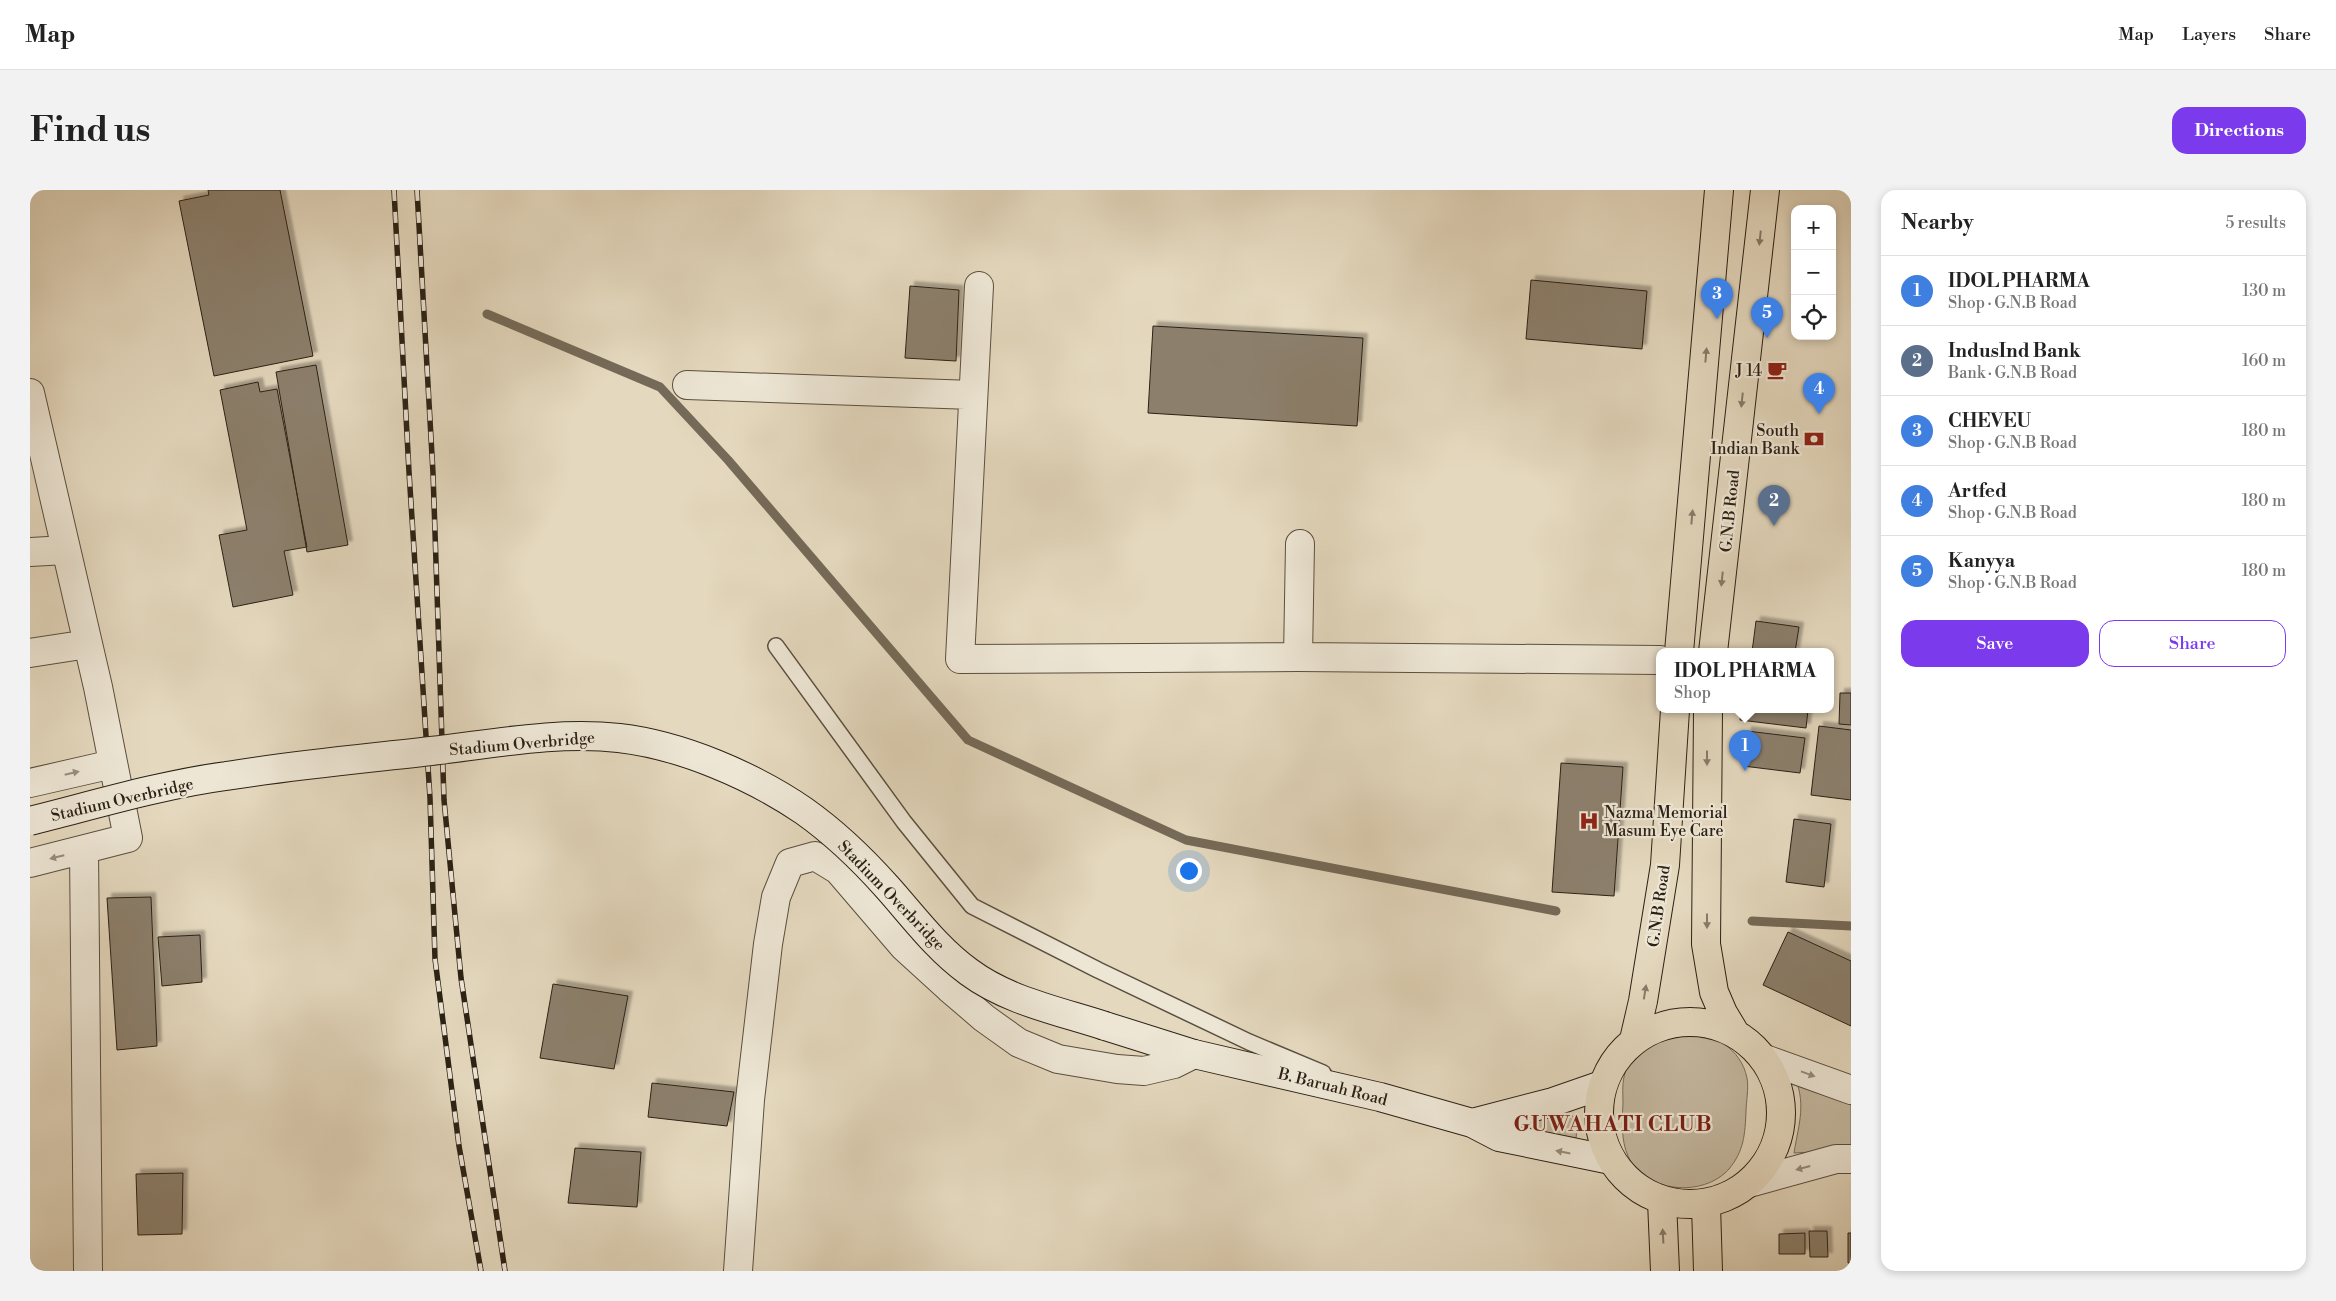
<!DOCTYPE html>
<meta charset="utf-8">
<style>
:root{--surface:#fff;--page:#f2f2f2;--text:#222;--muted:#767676;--line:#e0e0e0;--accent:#7c3aed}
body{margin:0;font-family:"Libre Bodoni",serif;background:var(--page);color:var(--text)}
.controls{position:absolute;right:15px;top:15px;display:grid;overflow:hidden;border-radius:10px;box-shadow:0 2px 8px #0003}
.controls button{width:45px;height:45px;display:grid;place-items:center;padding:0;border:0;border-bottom:1px solid var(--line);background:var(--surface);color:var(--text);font:25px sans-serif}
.you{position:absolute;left:1158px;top:680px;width:18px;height:18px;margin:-12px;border:4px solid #fff;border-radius:50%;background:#1a73e8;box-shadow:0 0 0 8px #1a73e833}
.badge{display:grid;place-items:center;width:32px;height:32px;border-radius:50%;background:var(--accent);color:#fff;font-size:16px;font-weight:700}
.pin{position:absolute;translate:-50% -41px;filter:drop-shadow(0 1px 2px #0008)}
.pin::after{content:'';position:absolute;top:26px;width:18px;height:15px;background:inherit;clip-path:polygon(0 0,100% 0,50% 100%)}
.popup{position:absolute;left:1626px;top:458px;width:178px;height:65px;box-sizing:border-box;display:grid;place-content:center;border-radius:10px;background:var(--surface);filter:drop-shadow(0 1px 4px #0005);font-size:16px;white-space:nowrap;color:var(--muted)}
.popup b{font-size:19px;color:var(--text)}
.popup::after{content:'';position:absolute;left:50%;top:100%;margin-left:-10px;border:10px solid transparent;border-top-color:var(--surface)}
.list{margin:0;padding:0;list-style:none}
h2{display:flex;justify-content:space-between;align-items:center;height:65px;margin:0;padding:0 20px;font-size:21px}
h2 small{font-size:16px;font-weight:400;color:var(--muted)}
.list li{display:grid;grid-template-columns:32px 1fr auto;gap:15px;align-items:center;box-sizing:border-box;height:70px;padding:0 20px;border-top:1px solid var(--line)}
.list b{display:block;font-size:19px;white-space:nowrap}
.list p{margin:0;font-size:16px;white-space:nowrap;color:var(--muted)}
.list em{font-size:16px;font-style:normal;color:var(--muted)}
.actions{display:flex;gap:10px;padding:15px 20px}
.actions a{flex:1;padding:11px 0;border:1px solid var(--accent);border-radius:15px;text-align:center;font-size:18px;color:var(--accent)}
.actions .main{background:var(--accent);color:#fff}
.icon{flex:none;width:28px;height:28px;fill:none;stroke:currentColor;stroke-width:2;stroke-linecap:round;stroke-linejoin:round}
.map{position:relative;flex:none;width:1821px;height:1081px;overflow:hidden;border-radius:15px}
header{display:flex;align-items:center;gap:30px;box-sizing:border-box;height:70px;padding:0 25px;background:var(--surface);border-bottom:1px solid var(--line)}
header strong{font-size:24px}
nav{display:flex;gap:28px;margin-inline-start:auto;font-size:18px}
.intro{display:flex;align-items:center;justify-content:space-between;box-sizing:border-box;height:120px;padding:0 30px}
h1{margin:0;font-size:35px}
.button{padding:12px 22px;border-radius:15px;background:var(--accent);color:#fff;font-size:18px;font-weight:700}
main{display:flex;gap:30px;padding:0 30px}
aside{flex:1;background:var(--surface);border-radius:15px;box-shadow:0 2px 8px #0003}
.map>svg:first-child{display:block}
.green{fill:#c5b9a1;stroke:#786d5b}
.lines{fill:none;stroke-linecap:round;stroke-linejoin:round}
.stream{stroke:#756a58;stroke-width:9}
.building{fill:#8c806d;stroke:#2c2115;filter:url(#shadow)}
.service-casing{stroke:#5a4f3f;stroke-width:18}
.minor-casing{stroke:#5a4f3f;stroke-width:30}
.tertiary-casing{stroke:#5a4f3f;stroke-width:30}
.secondary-casing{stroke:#2c2115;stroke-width:30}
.primary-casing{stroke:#2c2115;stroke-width:30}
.service{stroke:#ede6d5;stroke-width:15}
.minor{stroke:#ede6d5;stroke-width:28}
.tertiary{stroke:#ede6d5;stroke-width:28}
.secondary{stroke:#ede6d5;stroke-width:28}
.primary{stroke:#e4d8be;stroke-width:28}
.rail-casing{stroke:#2c2115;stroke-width:5.5}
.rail{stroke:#ede6d5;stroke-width:4;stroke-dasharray:11;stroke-linecap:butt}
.secondary-bridge-casing{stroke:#2c2115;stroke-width:30;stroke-linecap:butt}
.secondary-bridge{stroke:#ede6d5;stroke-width:28}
.oneway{fill:#887c6a}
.oneway2{fill:#968d7f}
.labels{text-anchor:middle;stroke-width:4.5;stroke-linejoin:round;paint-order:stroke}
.poi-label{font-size:16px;fill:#2c2115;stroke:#ede6d5;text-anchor:end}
.street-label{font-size:16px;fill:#2c2115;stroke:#ede6d5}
.district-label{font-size:21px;font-weight:bold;letter-spacing:1px;fill:#7a1f14;stroke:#ede6d5}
</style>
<header>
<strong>Map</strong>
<nav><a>Map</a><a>Layers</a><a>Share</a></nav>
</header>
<div class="intro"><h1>Find us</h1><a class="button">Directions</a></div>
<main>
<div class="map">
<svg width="1821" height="1081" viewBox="0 0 1821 1081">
<defs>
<filter id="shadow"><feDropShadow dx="4.5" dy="-4.5" stdDeviation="1" flood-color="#0004"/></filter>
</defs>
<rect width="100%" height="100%" fill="#e4d8be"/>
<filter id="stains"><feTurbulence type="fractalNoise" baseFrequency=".004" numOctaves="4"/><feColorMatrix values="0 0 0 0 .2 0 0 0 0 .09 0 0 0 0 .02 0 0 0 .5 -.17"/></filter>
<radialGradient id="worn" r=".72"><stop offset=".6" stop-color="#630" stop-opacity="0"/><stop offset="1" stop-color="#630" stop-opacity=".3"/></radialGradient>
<!-- green -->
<path class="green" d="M1656 840C1683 844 1711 858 1717 888 1719 898 1716 912 1716 922 1715 944 1714 961 1699 979 1673 1008 1615 1003 1598 966 1591 951 1592 930 1593 914 1593 905 1592 895 1594 887 1600 857 1629 843 1656 840Z
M1763 883 1821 907V960L1764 963C1769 932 1777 913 1763 883Z
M1540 923 1548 932 1546 948 1480 936Z"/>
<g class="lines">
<!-- stream -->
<path class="stream" d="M457 124 630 197 698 270 938 550 1156 650 1526 721
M1722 731 1821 736"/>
</g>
<!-- building -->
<path class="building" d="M178 0H250L283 166 184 186 149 11 179 5Z
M1501 90 1617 101 1612 159 1496 149Z
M880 96 929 100 926 171 875 168Z
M1123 136 1333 148 1327 236 1118 223Z
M286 175 318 355 277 362 246 182Z
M228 192 230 202 247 199 277 357 254 361 263 405 203 417 189 345 217 340 190 200Z
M1726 431 1769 437 1765 462H1722Z
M1810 503H1821V535L1809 534Z
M1711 520H1778L1776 538 1710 530Z
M1789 536 1821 540V610L1781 605Z
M1717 541 1775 548 1770 583 1713 576Z
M1531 573 1593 577 1584 706 1522 702Z
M1764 629 1801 634 1794 697 1756 692Z
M121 707 127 856 87 860 77 708Z
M1758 742 1821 771V836L1733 795Z
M170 745 172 792 132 796 128 747Z
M523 794 598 806 584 879 510 868Z
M622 893 704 902 697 936 618 927Z
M545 958 611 962 607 1017 538 1013Z
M153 983 152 1044 108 1045 106 984Z
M1779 1041H1797L1798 1067H1780Z
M1775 1043V1064H1749V1044Z
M1818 1043H1821V1073H1818Z"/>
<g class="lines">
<defs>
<path id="service" d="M746 456 874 632 942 716 1068 780 1219 852 1293 883"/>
<path id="minor" d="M949 96 930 469 1268 467 1630 470
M657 195 943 205
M0 203 68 497 98 648 0 673
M0 362 36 360
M0 463 58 454
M1268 467 1270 354
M0 593 83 574
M54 660 58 1081
M708 1081 720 910 738 754 746 707 760 673 785 666 808 680 874 757 919 798 954 828 989 853 1028 869 1087 879 1114 881 1144 874 1164 864"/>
<path id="tertiary" d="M1735 869 1821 900
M1719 993 1806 969H1821"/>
<path id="secondary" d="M1075 836 1164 864 1350 907 1442 933 1469 947 1581 970
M1442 933 1523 912 1572 895"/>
<path id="primary" d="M1649 462 1689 0
M1683 462 1735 0
M1678 520 1676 754 1684 802 1693 823 1705 843
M1569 923a91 91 0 1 1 182 0a91 91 0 1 1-182 0Z
M1604 850 1613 811 1635 675 1645 520
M1632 1011 1635 1081
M1676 1015 1678 1081"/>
</defs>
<!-- service casing -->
<use href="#service" class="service-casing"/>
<!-- minor casing -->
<use href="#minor" class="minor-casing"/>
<!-- tertiary casing -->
<use href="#tertiary" class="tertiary-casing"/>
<!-- secondary casing -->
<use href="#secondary" class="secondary-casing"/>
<!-- primary casing -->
<use href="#primary" class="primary-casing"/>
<!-- service -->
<use href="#service" class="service"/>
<!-- minor -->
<use href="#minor" class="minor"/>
<!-- tertiary -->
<use href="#tertiary" class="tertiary"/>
<!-- secondary -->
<use href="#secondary" class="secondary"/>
<!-- primary -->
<use href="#primary" class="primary"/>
<defs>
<path id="rail" d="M364 0 379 282 400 608 405 769 429 956 451 1081
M387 0 403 283 414 610 431 788 475 1081"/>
</defs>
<!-- rail casing -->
<use href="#rail" class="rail-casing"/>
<!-- rail -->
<use href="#rail" class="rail"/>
<defs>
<path id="secondary-bridge" d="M0 631C64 615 130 595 196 586 264 575 332 569 401 561 463 554 527 541 589 548 651 555 723 586 774 621 805 643 832 669 857 697 883 726 906 758 939 782 978 811 1029 821 1075 836"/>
</defs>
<!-- secondary-bridge casing -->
<use href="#secondary-bridge" class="secondary-bridge-casing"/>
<!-- secondary-bridge -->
<use href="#secondary-bridge" class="secondary-bridge"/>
</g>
<!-- one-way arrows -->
<defs><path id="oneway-solid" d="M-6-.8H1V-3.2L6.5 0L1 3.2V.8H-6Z" transform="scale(1.25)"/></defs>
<g class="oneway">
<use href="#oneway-solid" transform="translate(1730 48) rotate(96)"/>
<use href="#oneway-solid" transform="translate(1676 165) rotate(-85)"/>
<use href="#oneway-solid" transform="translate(1712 210) rotate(96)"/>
<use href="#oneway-solid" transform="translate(1662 327) rotate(-85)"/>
<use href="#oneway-solid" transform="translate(1692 389) rotate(96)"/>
<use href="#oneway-solid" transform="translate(1677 568) rotate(90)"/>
<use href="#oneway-solid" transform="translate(1677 731) rotate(90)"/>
<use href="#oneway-solid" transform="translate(1615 802) rotate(-81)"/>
<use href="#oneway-solid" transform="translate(1633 1046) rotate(-93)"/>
</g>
<g class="oneway2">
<use href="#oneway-solid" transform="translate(42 583) rotate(-13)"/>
<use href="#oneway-solid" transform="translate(27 667) rotate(166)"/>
<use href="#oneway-solid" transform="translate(1778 884) rotate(20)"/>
<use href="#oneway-solid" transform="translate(1533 962) rotate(-169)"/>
<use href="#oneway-solid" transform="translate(1773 978) rotate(165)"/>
</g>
<!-- icons -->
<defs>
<symbol id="cafe-bare" viewBox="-9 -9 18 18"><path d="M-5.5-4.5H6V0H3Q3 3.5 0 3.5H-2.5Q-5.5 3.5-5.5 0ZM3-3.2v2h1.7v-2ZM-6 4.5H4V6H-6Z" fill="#8f2418" stroke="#ede6d5" stroke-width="2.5" paint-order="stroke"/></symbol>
<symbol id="bank-bare" viewBox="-9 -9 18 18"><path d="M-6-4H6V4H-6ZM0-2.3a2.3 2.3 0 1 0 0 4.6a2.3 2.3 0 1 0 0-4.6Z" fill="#8f2418" stroke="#ede6d5" stroke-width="2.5" paint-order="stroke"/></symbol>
<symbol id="hospital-bare" viewBox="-9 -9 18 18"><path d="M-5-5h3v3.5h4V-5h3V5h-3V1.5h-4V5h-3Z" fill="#8f2418" stroke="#ede6d5" stroke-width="2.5" paint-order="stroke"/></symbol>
</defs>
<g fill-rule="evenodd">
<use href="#cafe-bare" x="1733" y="166" width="28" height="28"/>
<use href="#bank-bare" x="1770" y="235" width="28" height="28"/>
<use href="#hospital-bare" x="1545" y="617" width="28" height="28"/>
</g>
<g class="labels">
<!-- poi labels -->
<g class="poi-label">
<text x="1732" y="186">J 14</text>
<text x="1769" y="246">South<tspan x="1769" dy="18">Indian Bank</tspan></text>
<text x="1574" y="628" text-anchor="start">Nazma Memorial<tspan x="1574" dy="18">Masum Eye Care</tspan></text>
</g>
<!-- street labels -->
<g class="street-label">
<text transform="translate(1699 321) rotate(-84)" y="6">G.N.B Road</text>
<text transform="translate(492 553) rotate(-5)" y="6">Stadium Overbridge</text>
<text transform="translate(92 609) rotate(-13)" y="6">Stadium Overbridge</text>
<text transform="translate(862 705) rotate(46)" y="6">Stadium Overbridge</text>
<text transform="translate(1628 716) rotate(-82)" y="6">G.N.B Road</text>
<text transform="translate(1303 896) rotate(14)" y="6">B. Baruah Road</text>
</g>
<!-- district labels -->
<g class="district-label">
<text x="1583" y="941">GUWAHATI CLUB</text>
</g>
</g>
<rect width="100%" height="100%" filter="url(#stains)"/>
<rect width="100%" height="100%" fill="url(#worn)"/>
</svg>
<div class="controls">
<button>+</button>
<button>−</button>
<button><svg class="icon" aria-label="locate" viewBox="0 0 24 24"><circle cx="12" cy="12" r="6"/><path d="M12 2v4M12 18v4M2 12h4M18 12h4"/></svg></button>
</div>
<div class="you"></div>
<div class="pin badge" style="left:1715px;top:581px;background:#3f7fe0">1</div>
<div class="popup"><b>IDOL PHARMA</b>Shop</div>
<div class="pin badge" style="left:1744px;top:336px;background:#5c6f8a">2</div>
<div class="pin badge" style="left:1687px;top:129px;background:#3f7fe0">3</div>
<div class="pin badge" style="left:1789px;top:224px;background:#3f7fe0">4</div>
<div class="pin badge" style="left:1737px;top:148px;background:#3f7fe0">5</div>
</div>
<aside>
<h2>Nearby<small>5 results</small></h2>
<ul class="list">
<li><span class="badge" style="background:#3f7fe0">1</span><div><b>IDOL PHARMA</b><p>Shop · G.N.B Road</p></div><em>130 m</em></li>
<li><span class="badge" style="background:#5c6f8a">2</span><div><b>IndusInd Bank</b><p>Bank · G.N.B Road</p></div><em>160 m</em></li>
<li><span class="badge" style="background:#3f7fe0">3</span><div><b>CHEVEU</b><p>Shop · G.N.B Road</p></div><em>180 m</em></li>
<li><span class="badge" style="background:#3f7fe0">4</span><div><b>Artfed</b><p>Shop · G.N.B Road</p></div><em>180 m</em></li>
<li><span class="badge" style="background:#3f7fe0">5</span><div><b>Kanyya</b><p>Shop · G.N.B Road</p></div><em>180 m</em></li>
</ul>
<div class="actions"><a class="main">Save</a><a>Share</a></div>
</aside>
</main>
